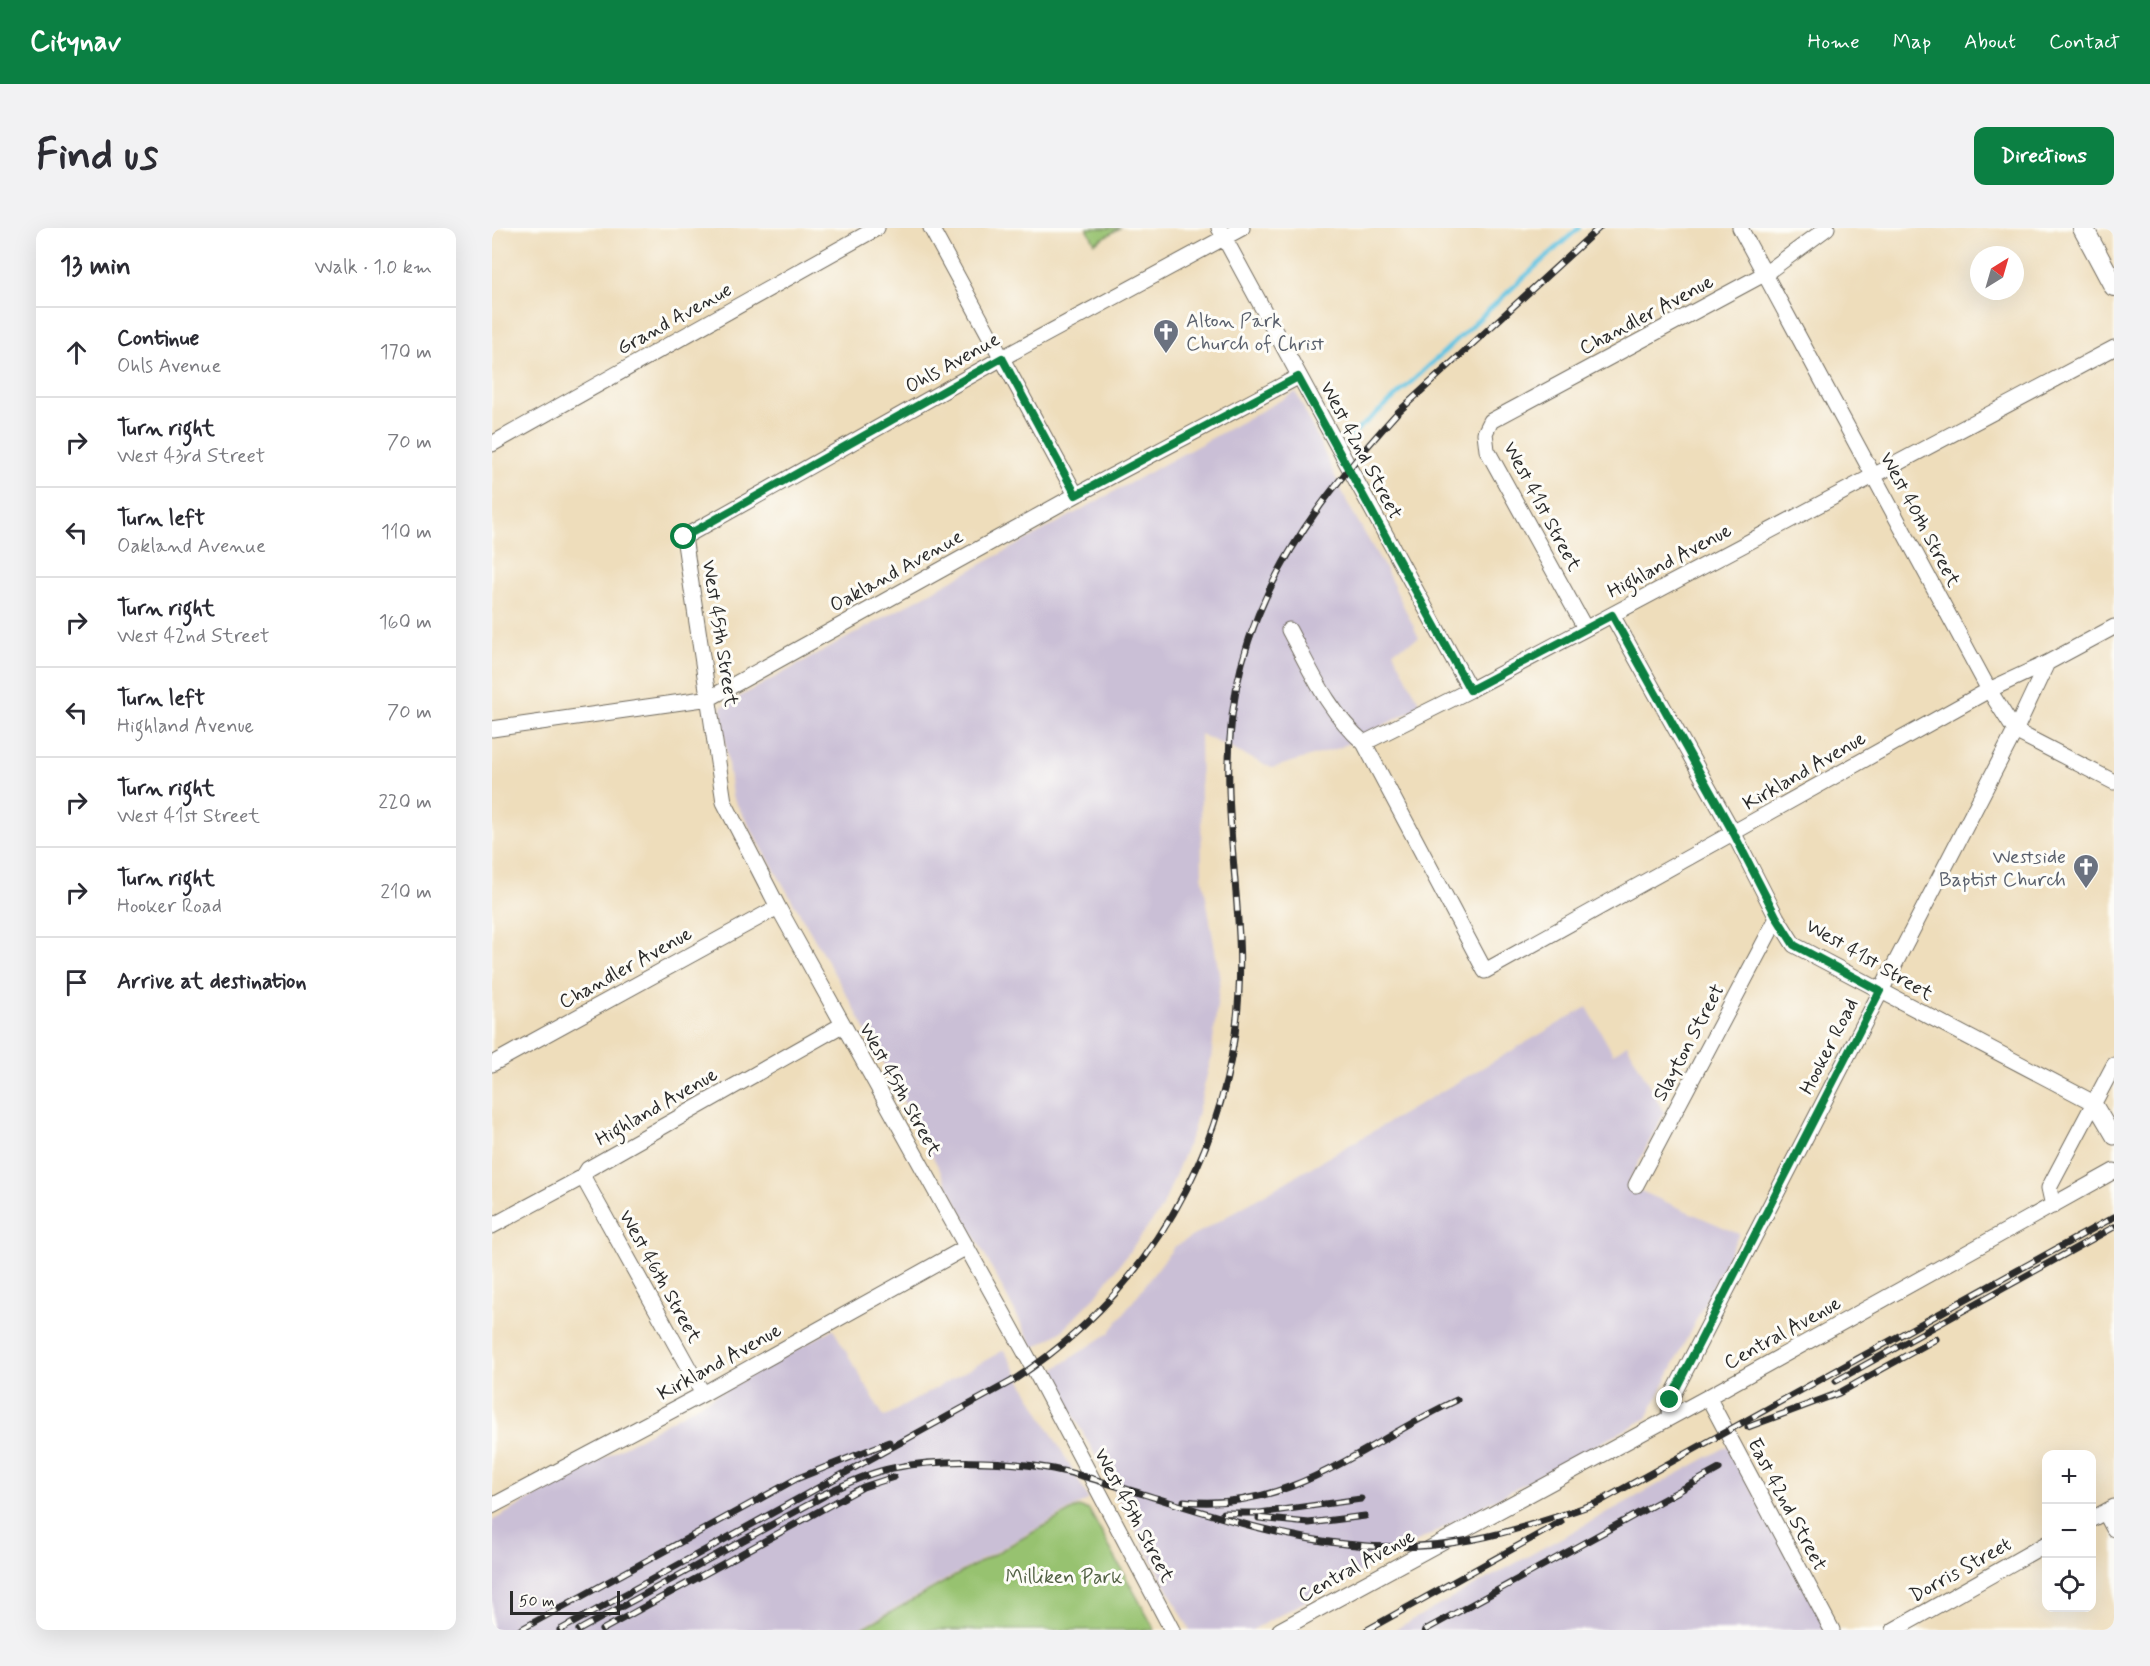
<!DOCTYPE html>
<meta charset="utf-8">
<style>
:root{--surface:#fff;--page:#f2f2f3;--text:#2b2b33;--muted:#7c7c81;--line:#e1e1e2;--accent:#0b8043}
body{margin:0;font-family:Mynerve,sans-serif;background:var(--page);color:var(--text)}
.controls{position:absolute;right:18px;bottom:18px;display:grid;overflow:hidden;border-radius:12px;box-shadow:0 6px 24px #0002}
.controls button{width:54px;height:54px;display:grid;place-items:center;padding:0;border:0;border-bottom:2px solid var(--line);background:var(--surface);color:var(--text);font:30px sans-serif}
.compass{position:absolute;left:1478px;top:18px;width:54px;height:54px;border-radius:50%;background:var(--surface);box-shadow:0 6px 24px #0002;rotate:37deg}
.scale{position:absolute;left:18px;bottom:15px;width:110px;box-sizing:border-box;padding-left:6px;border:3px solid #2b2b2b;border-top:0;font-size:16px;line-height:21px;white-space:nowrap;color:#2b2b2b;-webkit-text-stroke:4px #fdfcf7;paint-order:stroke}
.stop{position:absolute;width:18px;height:18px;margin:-14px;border:4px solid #0b8043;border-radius:50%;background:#fff}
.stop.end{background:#0b8043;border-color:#fff;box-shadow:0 2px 6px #0008}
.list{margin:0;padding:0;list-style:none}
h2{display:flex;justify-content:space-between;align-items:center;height:78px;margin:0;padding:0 24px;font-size:26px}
h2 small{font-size:20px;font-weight:400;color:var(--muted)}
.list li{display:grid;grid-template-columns:39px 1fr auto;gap:18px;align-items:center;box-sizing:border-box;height:90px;padding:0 24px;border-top:2px solid var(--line)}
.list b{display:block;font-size:22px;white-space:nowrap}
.list p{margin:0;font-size:20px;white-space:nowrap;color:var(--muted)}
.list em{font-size:20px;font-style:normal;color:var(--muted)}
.icon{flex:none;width:33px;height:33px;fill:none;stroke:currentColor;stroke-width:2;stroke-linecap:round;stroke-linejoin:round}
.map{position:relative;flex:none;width:1622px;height:1402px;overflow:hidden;border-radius:12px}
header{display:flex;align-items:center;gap:36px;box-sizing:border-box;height:84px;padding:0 30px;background:var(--accent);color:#fff}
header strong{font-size:28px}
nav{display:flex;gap:33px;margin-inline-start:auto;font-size:21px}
.intro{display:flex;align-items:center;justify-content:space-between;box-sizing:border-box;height:144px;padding:0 36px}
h1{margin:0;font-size:42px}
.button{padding:15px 27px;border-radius:12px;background:var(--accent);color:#fff;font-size:21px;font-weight:700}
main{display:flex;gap:36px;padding:0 36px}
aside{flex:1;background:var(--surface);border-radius:12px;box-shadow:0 6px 24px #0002}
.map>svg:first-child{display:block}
.industrial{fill:#cabfd6}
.green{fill:#97c26f;stroke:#61764d;stroke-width:1.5}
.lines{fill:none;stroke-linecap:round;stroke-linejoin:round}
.stream{stroke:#64c4e2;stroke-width:4.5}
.minor-casing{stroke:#6f695d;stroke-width:17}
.major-casing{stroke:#6f695d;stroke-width:22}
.minor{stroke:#fff;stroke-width:15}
.major{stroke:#fff;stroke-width:20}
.rail-casing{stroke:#2b2b2b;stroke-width:7}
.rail{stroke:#fdfcf7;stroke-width:4.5;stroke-dasharray:14;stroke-linecap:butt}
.route{stroke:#0b8043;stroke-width:8}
.labels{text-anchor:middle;stroke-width:6;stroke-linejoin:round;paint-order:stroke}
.street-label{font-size:20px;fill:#2b2b2b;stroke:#fdfcf7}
.worship-label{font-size:20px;fill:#5b616d;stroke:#fdfcf7;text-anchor:start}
.park-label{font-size:20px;fill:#516043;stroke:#fdfcf7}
</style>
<header>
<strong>Citynav</strong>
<nav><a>Home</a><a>Map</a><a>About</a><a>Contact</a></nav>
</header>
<div class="intro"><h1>Find us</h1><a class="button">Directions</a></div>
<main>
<aside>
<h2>13 min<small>Walk · 1.0 km</small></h2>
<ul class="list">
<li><svg class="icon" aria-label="ahead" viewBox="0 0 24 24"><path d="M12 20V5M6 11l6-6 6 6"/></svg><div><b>Continue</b><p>Ohls Avenue</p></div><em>170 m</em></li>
<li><svg class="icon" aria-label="right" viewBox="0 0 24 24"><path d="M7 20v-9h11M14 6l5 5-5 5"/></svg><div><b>Turn right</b><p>West 43rd Street</p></div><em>70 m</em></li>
<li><svg class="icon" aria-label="left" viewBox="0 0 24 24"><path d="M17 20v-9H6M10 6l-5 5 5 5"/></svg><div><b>Turn left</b><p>Oakland Avenue</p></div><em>110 m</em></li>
<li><svg class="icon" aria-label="right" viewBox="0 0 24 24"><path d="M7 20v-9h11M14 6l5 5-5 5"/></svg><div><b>Turn right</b><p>West 42nd Street</p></div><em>160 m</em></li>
<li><svg class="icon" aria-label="left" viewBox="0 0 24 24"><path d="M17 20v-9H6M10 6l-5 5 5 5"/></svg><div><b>Turn left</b><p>Highland Avenue</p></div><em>70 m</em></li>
<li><svg class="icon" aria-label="right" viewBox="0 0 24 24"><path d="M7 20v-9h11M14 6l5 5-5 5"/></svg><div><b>Turn right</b><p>West 41st Street</p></div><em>220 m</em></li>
<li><svg class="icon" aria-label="right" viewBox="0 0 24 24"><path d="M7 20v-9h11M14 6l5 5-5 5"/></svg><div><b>Turn right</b><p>Hooker Road</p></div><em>210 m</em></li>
<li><svg class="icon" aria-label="arrive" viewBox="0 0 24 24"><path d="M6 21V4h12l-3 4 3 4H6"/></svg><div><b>Arrive at destination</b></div></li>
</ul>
</aside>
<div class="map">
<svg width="1622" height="1402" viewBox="0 0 1622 1402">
<rect width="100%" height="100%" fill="#fdfcf7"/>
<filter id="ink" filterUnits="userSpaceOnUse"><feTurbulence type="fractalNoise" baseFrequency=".0167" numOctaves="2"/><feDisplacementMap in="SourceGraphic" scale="12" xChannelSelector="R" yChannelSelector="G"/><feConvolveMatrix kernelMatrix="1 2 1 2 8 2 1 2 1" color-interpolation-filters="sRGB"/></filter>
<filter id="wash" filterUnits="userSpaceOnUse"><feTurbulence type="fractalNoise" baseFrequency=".008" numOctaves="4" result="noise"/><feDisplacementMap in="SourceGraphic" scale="24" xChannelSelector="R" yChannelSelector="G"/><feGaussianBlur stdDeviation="1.35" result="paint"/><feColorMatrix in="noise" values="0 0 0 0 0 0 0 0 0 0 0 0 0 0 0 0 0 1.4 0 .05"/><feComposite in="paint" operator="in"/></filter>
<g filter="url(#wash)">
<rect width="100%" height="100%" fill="#edb"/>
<!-- industrial -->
<path class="industrial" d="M804 164 856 276 895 344 927 410 901 423 929 478 847 520 780 540 708 506 710 646 728 751 719 831 701 903 670 980 604 1068 569 1104 542 1120 361 778 240 568 229 479Z
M1095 779 1121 826 1135 816 1172 885 1135 957 1247 1006 1155 1190 760 1402H698L558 1144 617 1105 682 1019Z
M341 1101 392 1189 512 1122 597 1271 364 1402H0V1293Z
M1236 1218 1338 1402H902Z"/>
<!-- green -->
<path class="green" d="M595 0H628L603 15Z
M586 1279 597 1282 663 1402H367Z"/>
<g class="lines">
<!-- stream -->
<path class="stream" d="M857 209C937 142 1009 67 1087 0"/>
</g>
</g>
<g filter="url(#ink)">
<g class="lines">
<defs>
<path id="minor" d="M439 0 584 267
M727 0 978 462
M1248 0 1497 462 1523 503 1622 554
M0 216 385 0
M1120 387 1242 606 1285 690 1302 717 1602 875 1622 909
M1093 400 995 222 993 205 999 193 1274 45 1335 0
M797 402C819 443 837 485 872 515L978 462 1622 120
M0 501 218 470 584 267 806 149
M872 515 993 743 1497 462 1555 435 1622 399
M0 836 286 679
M91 949 211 1166
M1144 957 1285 690
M1561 978 1557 960 1622 837
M0 998 91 949 96 941 350 797
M1216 1169 1340 1402
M1177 1189 1178 1172 1523 503 1555 435
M0 1278 211 1166 473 1020
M1613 1284 1622 1301
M1600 1291 1622 1279
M680 1402 541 1139 286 679 232 574 192 309 510 130 750 0
M788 1402 1216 1169 1622 943
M1402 1402 1554 1316"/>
<path id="major" d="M1591 0 1622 58"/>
</defs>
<!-- minor casing -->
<use href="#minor" class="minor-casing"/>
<!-- major casing -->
<use href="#major" class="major-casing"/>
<!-- minor -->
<use href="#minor" class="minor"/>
<!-- major -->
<use href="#major" class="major"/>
<defs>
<path id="rail" d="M1344 1153 1622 999
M1256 1199 1347 1165 1444 1111
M325 1269C349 1259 374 1245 401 1240 446 1231 509 1232 555 1240 587 1245 619 1257 651 1266 717 1286 783 1308 853 1316 948 1327 1017 1306 1105 1275L1622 989
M692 1273C799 1285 874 1214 965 1172
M731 1285H768L869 1271
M767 1290 817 1295 873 1288
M28 1402 304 1251 397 1214
M68 1402 520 1153C672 1055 756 890 747 709 742 612 725 532 750 435 776 337 838 259 905 185L1107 0
M87 1402 332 1268
M110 1402 371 1259 402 1249
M875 1402 1069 1294
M933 1402 1227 1241"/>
</defs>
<!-- rail casing -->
<use href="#rail" class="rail-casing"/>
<!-- rail -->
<use href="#rail" class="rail"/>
</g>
</g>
<g class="lines" filter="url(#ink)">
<!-- route -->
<path class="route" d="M192 309 510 130 584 267 806 149 978 462 1120 387 1242 606 1285 690 1302 717 1388 763 1178 1172"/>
</g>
<!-- icons -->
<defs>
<symbol id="church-pin" viewBox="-11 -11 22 30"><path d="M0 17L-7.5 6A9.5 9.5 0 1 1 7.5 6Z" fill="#6b7280" stroke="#fdfcf7"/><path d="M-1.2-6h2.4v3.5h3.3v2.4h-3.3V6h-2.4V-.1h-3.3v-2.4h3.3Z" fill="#fff"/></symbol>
</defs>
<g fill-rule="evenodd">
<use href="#church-pin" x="659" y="89" width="30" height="40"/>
<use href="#church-pin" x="1579" y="624" width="30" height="40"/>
</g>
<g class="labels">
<!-- street labels -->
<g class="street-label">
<text transform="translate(1154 86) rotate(-28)" y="7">Chandler Avenue</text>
<text transform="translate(182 90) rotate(-29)" y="7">Grand Avenue</text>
<text transform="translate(460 134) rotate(-29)" y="7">Ohls Avenue</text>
<text transform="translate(870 222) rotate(62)" y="7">West 42nd Street</text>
<text transform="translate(1051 278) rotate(62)" y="7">West 41st Street</text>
<text transform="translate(1429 291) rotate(62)" y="7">West 40th Street</text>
<text transform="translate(1177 332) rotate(-28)" y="7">Highland Avenue</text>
<text transform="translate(404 342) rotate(-29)" y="7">Oakland Avenue</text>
<text transform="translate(229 405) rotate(81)" y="7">West 45th Street</text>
<text transform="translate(1312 542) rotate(-30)" y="7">Kirkland Avenue</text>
<text transform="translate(1378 731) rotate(30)" y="7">West 41st Street</text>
<text transform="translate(133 739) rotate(-29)" y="7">Chandler Avenue</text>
<text transform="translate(1196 814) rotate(-62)" y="7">Slayton Street</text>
<text transform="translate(1336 818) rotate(-63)" y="7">Hooker Road</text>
<text transform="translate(409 861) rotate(61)" y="7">West 45th Street</text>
<text transform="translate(164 878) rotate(-30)" y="7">Highland Avenue</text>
<text transform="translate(169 1048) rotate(61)" y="7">West 46th Street</text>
<text transform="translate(1290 1104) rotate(-29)" y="7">Central Avenue</text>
<text transform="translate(227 1133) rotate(-29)" y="7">Kirkland Avenue</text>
<text transform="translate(1296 1276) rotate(62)" y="7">East 42nd Street</text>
<text transform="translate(643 1287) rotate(62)" y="7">West 45th Street</text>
<text transform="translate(864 1337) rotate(-29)" y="7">Central Avenue</text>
<text transform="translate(1468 1341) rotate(-29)" y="7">Dorris Street</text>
</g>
<!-- worship labels -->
<g class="worship-label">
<text x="694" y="99">Alton Park<tspan x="694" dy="23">Church of Christ</tspan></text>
<text x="1574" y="635" text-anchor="end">Westside<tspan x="1574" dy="23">Baptist Church</tspan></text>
</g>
<!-- park labels -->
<g class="park-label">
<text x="572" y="1355">Milliken Park</text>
</g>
</g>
</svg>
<div class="controls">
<button>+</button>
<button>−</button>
<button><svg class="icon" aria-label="locate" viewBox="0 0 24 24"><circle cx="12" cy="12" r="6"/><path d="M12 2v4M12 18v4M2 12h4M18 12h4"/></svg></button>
</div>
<svg class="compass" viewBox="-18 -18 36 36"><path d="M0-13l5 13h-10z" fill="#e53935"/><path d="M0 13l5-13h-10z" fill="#7c7c81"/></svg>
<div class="scale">50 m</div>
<div class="stop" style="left:192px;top:309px"></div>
<div class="stop end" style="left:1178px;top:1172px"></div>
</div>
</main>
